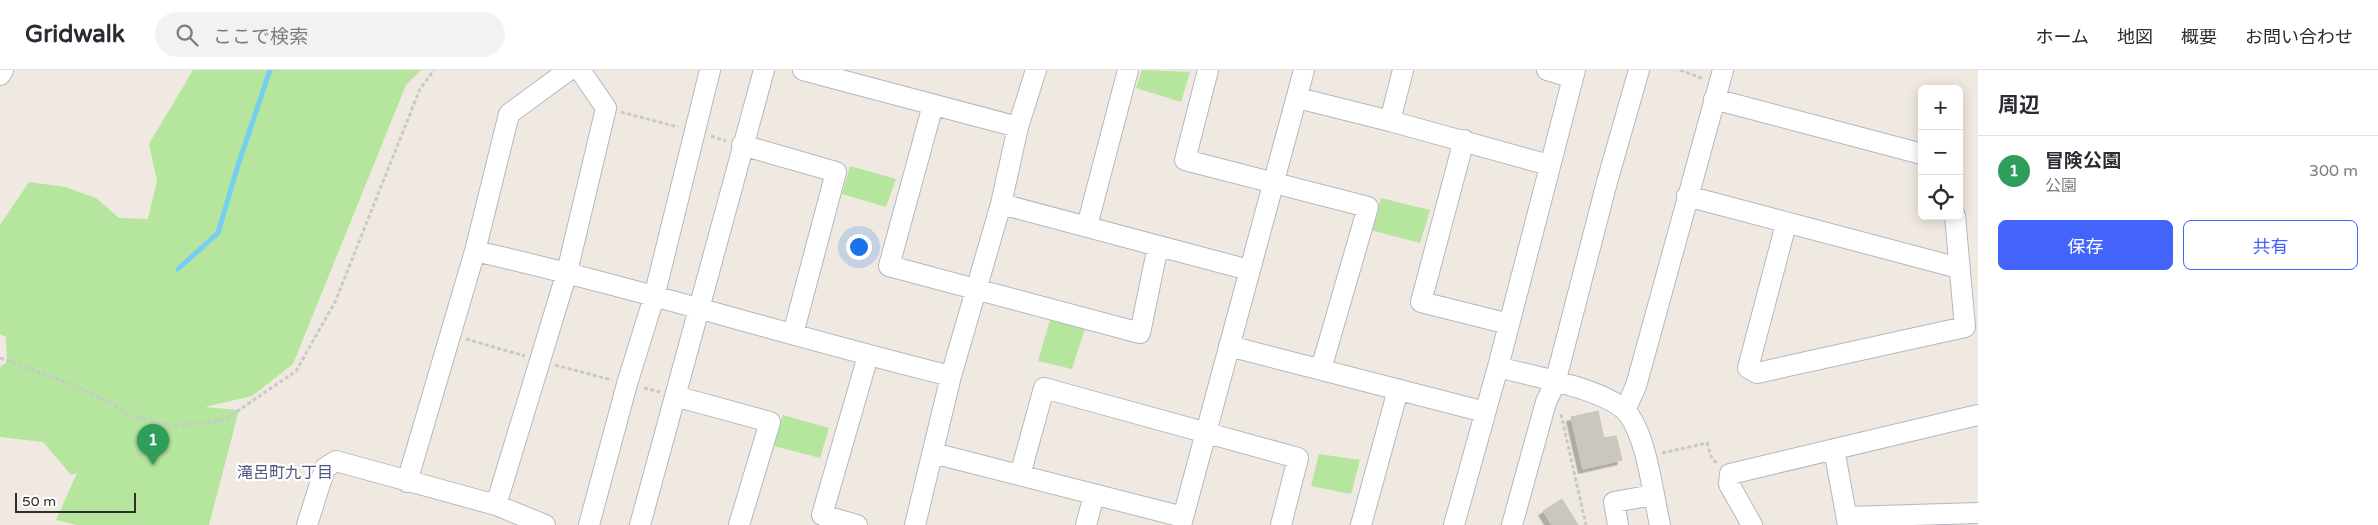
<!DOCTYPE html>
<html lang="ja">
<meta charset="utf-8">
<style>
:root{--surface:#fff;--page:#f2f2f3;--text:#2b2b33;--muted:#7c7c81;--line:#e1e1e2;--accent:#4264fb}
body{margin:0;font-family:"Varela Round","Noto Sans JP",sans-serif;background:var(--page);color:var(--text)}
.controls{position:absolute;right:15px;top:15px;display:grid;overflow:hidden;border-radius:8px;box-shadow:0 2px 12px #0003}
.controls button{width:45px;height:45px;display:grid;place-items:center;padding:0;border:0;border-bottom:1px solid var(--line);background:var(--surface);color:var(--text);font:25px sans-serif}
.scale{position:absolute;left:15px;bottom:12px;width:121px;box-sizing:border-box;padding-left:5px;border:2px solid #2e2e2e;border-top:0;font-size:14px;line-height:18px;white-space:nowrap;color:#2e2e2e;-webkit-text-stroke:4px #fff;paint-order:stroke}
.you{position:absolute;left:858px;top:176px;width:18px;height:18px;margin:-12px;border:4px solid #fff;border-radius:50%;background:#1a73e8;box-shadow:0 0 0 8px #1a73e833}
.badge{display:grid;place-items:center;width:32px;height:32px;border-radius:50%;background:var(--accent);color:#fff;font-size:16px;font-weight:700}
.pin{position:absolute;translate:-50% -41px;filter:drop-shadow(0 1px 2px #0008)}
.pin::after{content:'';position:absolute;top:26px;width:18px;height:15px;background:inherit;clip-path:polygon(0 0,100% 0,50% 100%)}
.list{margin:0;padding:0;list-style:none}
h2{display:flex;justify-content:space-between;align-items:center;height:65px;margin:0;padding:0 20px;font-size:21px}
h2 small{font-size:16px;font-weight:400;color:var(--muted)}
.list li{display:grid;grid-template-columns:32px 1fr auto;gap:15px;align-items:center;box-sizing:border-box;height:70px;padding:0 20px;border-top:1px solid var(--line)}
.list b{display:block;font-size:19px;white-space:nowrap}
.list p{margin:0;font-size:16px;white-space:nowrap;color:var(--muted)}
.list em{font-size:16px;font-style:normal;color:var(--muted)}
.actions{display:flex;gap:10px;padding:15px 20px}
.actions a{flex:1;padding:11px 0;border:1px solid var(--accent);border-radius:8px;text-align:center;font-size:18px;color:var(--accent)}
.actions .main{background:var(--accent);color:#fff}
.icon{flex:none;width:28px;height:28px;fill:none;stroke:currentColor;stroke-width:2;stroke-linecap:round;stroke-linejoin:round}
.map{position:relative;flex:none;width:1978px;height:455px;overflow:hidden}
header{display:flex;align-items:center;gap:30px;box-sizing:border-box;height:70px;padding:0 25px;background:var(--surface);border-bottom:1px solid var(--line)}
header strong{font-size:24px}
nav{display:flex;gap:28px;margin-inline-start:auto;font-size:18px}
.search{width:350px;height:45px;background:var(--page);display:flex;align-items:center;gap:12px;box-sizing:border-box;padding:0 18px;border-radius:28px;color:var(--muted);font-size:19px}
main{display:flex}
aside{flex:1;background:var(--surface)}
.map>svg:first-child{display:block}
.green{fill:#b6e59e}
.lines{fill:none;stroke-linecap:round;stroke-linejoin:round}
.stream{stroke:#75cff0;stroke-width:5}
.building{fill:#cbc7bf;stroke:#cbc5ba;filter:url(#shadow)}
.minor-casing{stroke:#b4b7c1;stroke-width:22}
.path{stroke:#c9c9c9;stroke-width:3;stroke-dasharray:4 2.5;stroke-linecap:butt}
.minor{stroke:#fff;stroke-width:20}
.labels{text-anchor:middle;stroke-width:4.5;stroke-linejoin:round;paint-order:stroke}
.neighbourhood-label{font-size:16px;fill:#4d5680;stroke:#fff}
</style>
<header>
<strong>Gridwalk</strong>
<div class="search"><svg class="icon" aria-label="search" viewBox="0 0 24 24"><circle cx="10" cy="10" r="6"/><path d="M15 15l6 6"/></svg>ここで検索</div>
<nav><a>ホーム</a><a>地図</a><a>概要</a><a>お問い合わせ</a></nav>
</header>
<main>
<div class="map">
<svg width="1978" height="455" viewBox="0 0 1978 455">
<defs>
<filter id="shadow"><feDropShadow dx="-4.5" dy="4.5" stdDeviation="0" flood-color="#0004"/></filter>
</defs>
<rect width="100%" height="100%" fill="#efe9e1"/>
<!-- green -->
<path class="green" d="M193 0H421L406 15 293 294 252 326 205 337 239 340 209 455H77L56 450 77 403 71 405 43 372 0 367V297L7 292 6 267 0 264V155L29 112 65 117 96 128 119 148 148 149 157 111 149 74Z
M1142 0 1190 2 1181 32 1136 18Z
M850 96 896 109 886 137 842 124Z
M1381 128 1430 140 1420 173 1371 160Z
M1052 243 1087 252 1072 299 1038 291Z
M783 345 829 358 820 388 774 376Z
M1319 384 1360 390 1351 424 1311 416Z"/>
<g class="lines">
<!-- stream -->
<path class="stream" d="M178 199 218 163 238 95 270 0"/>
</g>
<!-- building -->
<path class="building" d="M1598 341 1604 368 1616 366 1622 390 1583 399 1571 347Z
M1562 429 1578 455H1552L1543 441Z"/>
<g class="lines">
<defs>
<path id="minor" d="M803 0 1018 57
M1208 0 1185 90 1368 137 1321 299
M1547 0 1573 8
M0 5 3 0
M1298 28 1390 51 1549 95
M1714 29 1922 84
M933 35 889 196 1140 263 1158 176
M1390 51 1403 0
M1464 70 1421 232 1509 254
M742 75 836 102 793 264
M1687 126 1959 198
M1001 134 1249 200
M1786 154 1748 298 1757 303 1965 257 1955 146
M1087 156 1128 0
M475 181C635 217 792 267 951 306
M1229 276 1485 342
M1498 297C1530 306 1610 319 1629 345 1647 370 1653 424 1660 455
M675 326 770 352 739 455
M1625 340 1636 316 1723 0
M1834 379 1848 455
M933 383 1183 447
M1020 405 1044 318 1298 388 1281 455
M407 412 475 181 509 44 569 0
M496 435 567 202 606 38 580 0
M1847 447 1978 443
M307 455 325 398 336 391 496 435 545 455
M589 455 627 314 654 227 710 0
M640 455 764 0
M857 455 822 445 868 286
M915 455 951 306 1001 134 1018 57 1036 0
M1086 455 1094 425
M1181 455 1304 0
M1361 455 1398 320
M1454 455 1498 297 1575 0
M1512 455 1546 332 1555 313 1607 112 1639 0
M1618 455 1614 432 1653 425
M1752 455 1729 414 1730 404 1978 345"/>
</defs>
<!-- minor casing -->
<use href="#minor" class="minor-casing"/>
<!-- path -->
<path class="path" d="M1680 0 1704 9
M621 42 678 57
M711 66 726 71
M466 269 525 286
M0 288 55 308 110 332 129 345 170 356 221 351 239 340 296 301 335 232 420 19 434 0
M555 295 612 310
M644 318 660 322
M1561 344 1586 455
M1662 383 1707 373 1712 389 1718 394"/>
<!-- minor -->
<use href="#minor" class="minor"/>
</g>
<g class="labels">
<!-- neighbourhood labels -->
<g class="neighbourhood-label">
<text x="285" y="408">滝呂町九丁目</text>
</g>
</g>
</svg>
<div class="controls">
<button>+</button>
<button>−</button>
<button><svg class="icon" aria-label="locate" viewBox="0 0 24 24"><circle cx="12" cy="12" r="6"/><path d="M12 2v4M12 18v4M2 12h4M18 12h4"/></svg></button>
</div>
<div class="scale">50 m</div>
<div class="you"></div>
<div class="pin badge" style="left:153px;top:395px;background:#2e9e5b">1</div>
</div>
<aside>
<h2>周辺<small></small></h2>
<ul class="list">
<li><span class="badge" style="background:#2e9e5b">1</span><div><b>冒険公園</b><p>公園</p></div><em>300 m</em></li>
</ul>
<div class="actions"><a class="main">保存</a><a>共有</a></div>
</aside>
</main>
